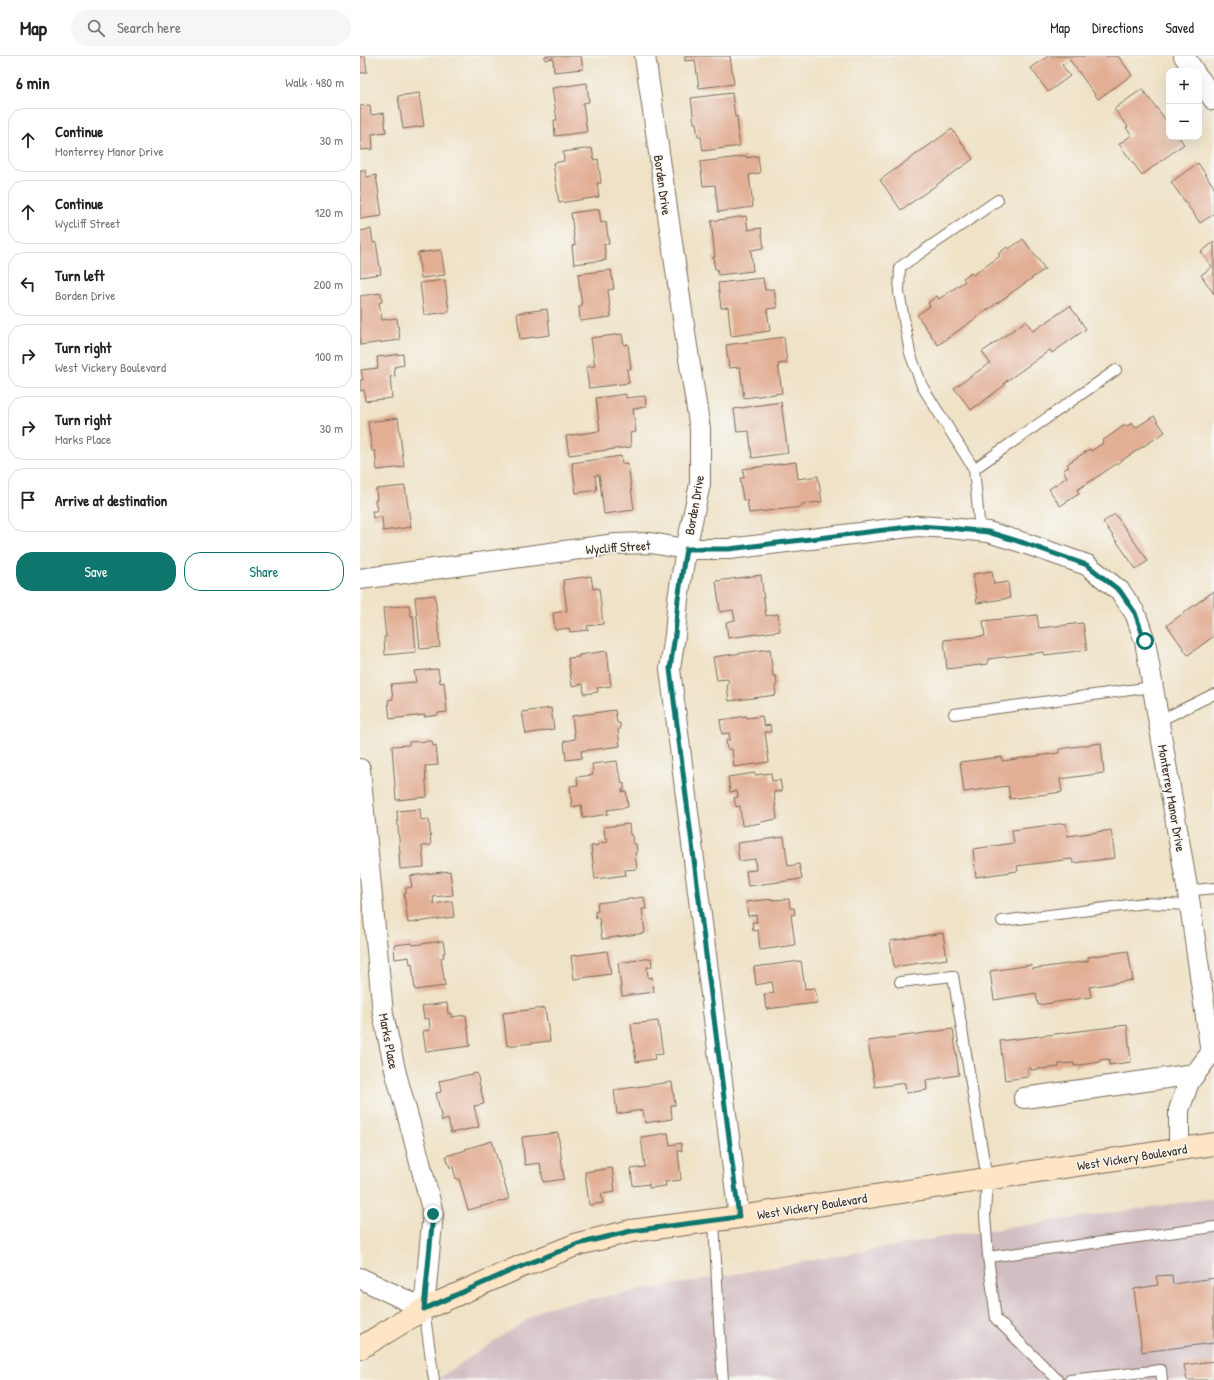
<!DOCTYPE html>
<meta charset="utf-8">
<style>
:root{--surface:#fff;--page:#f6f6f6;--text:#222;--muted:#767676;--line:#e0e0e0;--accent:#0f766e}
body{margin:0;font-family:"Patrick Hand",sans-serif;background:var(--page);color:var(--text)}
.controls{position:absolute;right:12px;top:12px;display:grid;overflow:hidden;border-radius:8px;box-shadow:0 4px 16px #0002}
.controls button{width:36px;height:36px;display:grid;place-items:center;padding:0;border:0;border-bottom:1px solid var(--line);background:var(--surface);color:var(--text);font:20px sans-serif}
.stop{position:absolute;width:12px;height:12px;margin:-9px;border:3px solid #0f766e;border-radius:50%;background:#fff}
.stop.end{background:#0f766e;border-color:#fff;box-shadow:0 1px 4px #0008}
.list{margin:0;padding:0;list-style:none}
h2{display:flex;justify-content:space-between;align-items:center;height:52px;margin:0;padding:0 16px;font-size:17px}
h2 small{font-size:13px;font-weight:400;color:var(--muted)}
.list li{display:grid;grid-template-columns:26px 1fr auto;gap:12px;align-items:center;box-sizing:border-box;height:64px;margin:0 8px 8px;padding:0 8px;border:1px solid var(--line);border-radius:16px}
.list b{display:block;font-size:15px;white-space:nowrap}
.list p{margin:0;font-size:13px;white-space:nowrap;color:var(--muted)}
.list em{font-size:13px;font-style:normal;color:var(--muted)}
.actions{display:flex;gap:8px;padding:12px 16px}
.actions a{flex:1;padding:9px 0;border:1px solid var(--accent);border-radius:16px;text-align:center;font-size:14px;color:var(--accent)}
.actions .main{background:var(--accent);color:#fff}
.icon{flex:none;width:22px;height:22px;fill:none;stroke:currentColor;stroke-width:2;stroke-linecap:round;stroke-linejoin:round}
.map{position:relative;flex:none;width:854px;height:1324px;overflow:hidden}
header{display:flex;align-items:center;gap:24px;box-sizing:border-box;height:56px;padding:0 20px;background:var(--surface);border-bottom:1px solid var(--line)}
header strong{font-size:19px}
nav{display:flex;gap:22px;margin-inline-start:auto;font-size:14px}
.search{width:280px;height:36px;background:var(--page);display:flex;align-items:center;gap:10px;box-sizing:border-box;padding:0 14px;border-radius:22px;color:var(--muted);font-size:15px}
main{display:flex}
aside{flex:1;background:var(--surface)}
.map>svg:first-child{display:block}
.industrial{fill:#d2bec2}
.building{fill:#e2ae94}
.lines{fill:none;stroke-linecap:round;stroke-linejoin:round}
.lane-casing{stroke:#7a6a59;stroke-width:12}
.street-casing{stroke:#7a6a59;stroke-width:22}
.secondary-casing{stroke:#7a6a59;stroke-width:24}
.lane{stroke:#fff;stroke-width:10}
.street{stroke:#fff;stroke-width:20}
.secondary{stroke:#fde5c5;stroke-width:22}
.route{stroke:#0f766e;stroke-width:5}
.labels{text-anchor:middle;stroke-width:3;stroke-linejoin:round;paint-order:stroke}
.street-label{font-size:13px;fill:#3b2a1e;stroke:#f6f6f2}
</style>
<header>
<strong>Map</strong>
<div class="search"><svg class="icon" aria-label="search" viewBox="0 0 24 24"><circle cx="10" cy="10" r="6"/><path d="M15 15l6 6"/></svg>Search here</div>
<nav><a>Map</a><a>Directions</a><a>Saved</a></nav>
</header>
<main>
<aside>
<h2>6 min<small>Walk · 480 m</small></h2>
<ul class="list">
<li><svg class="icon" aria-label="ahead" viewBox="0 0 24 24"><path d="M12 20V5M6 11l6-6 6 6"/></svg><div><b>Continue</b><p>Monterrey Manor Drive</p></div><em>30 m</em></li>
<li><svg class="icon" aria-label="ahead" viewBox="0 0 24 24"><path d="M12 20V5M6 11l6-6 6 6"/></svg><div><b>Continue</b><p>Wycliff Street</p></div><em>120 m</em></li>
<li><svg class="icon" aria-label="left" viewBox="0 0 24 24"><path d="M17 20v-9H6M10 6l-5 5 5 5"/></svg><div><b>Turn left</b><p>Borden Drive</p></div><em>200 m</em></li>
<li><svg class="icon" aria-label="right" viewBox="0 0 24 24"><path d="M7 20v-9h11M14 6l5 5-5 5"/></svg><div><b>Turn right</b><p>West Vickery Boulevard</p></div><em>100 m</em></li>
<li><svg class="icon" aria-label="right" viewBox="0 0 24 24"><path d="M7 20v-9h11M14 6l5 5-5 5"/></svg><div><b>Turn right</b><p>Marks Place</p></div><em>30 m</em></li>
<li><svg class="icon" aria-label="arrive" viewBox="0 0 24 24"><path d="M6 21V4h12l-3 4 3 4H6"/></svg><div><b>Arrive at destination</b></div></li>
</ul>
<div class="actions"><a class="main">Save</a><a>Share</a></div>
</aside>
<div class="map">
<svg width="854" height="1324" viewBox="0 0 854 1324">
<rect width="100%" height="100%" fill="#f6f6f2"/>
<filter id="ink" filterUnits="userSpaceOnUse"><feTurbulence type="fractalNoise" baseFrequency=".025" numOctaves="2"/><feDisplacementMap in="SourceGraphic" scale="8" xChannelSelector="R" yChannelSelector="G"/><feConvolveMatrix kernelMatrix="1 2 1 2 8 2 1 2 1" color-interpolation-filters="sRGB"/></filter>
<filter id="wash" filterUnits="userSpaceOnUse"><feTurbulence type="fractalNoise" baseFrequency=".012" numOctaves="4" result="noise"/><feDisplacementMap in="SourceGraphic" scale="16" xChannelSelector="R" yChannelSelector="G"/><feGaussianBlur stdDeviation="0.9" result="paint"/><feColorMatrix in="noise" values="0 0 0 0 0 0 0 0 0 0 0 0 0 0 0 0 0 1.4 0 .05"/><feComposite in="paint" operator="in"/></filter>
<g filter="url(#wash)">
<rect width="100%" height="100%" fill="#efe2c6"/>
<!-- industrial -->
<path class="industrial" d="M854 1142V1324H76L186 1251 585 1181Z"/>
<g id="blocks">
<!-- building -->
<path class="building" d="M0 0H5L7 16 0 17Z
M185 0H221L223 13 194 16 193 2 185 4Z
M325 0H370L374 28 339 32 335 4 325 5Z
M688 0H758L772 19 738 43 710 4 702 9 710 20 688 36 671 12Z
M227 27 229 46 223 47 227 76 195 80 194 64H197L192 32Z
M782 33 809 68V81H819L824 88 782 119 759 88 772 79 766 72 768 71 754 53Z
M59 37 64 70 43 73 38 40Z
M372 37 375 61 377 60 378 72H377L380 90 343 95 341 81H338L336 67H334L331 42Z
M10 49 11 59 24 57 26 76 12 78 13 93 0 94V50Z
M592 73 613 103 541 154 520 124Z
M232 92 234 104 238 103 241 127H237L239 141 199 147 193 107 204 105 203 96Z
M387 100V102L398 100 400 117 389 119 393 151 358 156 355 129 343 130 340 106Z
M838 107 854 131V158L840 167 811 126Z
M0 114H5L6 121 16 119 22 160 0 163Z
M239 153 241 167 246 166 249 188H244L246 204 214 208 212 190 215 189 211 157Z
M386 160 388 174 401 172 404 192 391 194 393 215 358 219 357 213H355L353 201H355L351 165Z
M11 173 13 187 16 186 21 218 0 221V175Z
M663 183 685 213 578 289 557 259 570 250 568 247 577 240 579 243 605 225 603 222 611 217 613 219 640 200 638 198 647 191 649 193Z
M854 186V238L841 219 852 211 841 196Z
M81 194 85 219 61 222 58 197Z
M251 214 254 233 248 234 251 261 220 265 219 250H222L218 218Z
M403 222 405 234 414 233 417 252 407 253 410 275 371 280 368 251 361 252 358 227Z
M85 224 89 256 64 259 60 227Z
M21 237 22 246H19L22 264 37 262 40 284 0 289V240Z
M710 250 726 273 692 297 690 294 644 327 645 329 611 354 594 332 630 307 622 296 666 265 673 275Z
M187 253 190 279 160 283 157 257Z
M262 278 264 289 268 288 271 313H267L269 327 229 332 226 311 235 310 231 282Z
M424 281 427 307 418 308 422 337 384 342 380 311 369 312 366 289Z
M43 298 44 309 34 311 35 320 30 321 32 342 5 345 4 334 0 335V324H3L1 314 18 312 17 301Z
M266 338V342L285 340 286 351 273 353 276 376 270 377 271 391 209 399 206 380 240 375 236 342Z
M421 346 428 397 392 402 389 375 377 376 374 353Z
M794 360 805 376 717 434 719 438 700 450 689 433 707 421 703 414 709 411 707 408 730 393 731 395 743 387 742 385 765 369 766 371 772 367 775 372Z
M38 362 44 411 17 414 15 395H12L8 366Z
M261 400 262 408 268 407 274 454 244 458 239 419H235L237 434 216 437 212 407Z
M436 406 438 423 458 420 462 446 442 448V451L389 457 387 444H383L380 422H384L383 413Z
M45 430 51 471 23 475 22 461 13 462 12 455H17L15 444H17L16 433Z
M755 458 788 505 776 513 743 466Z
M632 515 634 528 648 526 650 542 617 547 613 518Z
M401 519 406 560 418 558 420 575 368 582 366 566 375 564 373 554 360 556 356 525Z
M231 520 233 533 239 532 243 568 227 570 228 574 210 576 209 572 195 574 193 557 207 555 203 524Z
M854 535V580L828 599 807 569Z
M75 539 80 591 60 593 55 541Z
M49 549 51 560H53L56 596 25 599 24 581H26L23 552Z
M677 559 679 572 723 567 727 594 684 599V596L628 603V608L587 613 584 584 625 580 623 565Z
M410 593 413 620H416L417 629 415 630 416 639 369 645 367 628H369L368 623 357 624 353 601Z
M247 595 251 630 237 632 238 636 224 638 223 628 212 630 208 602 219 601V599Z
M78 613 80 627 84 626 87 656 78 657V659L64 661 65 659 30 663 28 644 33 643 31 628 56 626 54 615Z
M191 652 194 673 166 678 162 656Z
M255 654 257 667H260V673L258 674 260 690 221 695 222 702 206 704 204 685 215 683 212 660Z
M386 660 387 662 402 660 404 670 410 669 411 676H405L409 706 374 711 372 693H367L366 684H370L369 677 362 678 360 664Z
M72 685 73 690 76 689 78 709 65 710 67 741 36 744 32 690 49 689V686Z
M741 687 744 717 700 723 702 736 650 743 648 730 604 736 600 706 642 701V705L699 697V693Z
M257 705 259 718H260L262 728 264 727V734H262V736L266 735 268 751 247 754 248 758 223 762 221 749 212 751 210 730 218 729 217 721 233 719 232 708Z
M395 717V719L411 717 412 725 420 724 422 735 414 736 417 763 401 766V767L382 770 380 750 376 751 374 742 378 741 377 735 370 736 368 721Z
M60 753 61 764 69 763 71 789 62 790 64 811 40 813 39 798H40L37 755Z
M706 767 708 780 751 774 755 802 713 807 712 803 657 810 658 815 616 821 613 793 654 787 652 774Z
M269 768 270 779H272L273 788H276L277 796 275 797 277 813 265 814 266 819 235 823 231 790 239 789V787L248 786 247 782H245L244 771Z
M424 781 428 810 439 808 442 823 388 830 386 815 396 814 395 803 379 805 377 787Z
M90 815 93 839 73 841 74 848 92 845 94 861 48 867 44 838H46V832L52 831 50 820Z
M284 841 286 853H282L285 877 242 883 239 862H236L235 856 238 855 237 847Z
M413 843V844L429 843 430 852H434L435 858 431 859 435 889 400 894 398 874 393 875 392 866H397L396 859 388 860 386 846Z
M583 877 587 903 534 911 530 885Z
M83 885 85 897H83L84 901 81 902 85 930 55 934 52 907 50 908 49 901 35 903 34 889 52 887 53 889Z
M247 895 251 918 214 923 211 900Z
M768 895 773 924 729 931 731 941 678 949 676 937 634 944 630 915 671 909 672 913 728 905V901Z
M291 902 292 911H287L288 922 292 921 294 936 262 940 258 907Z
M441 905 445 933 455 932 457 947 406 953 404 938 414 937 412 926 396 929 394 911Z
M87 947 88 958 92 957V961L106 959 110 990 66 996 63 975 70 974 69 962 64 963 62 950Z
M185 952 190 985 147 990 143 957Z
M298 965 303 998 294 999 295 1003 276 1006 271 968Z
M767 969 771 1006 749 1009V1003L740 1004V1006L714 1010V1007L699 1008V1011L671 1014V1012H668V1021L645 1024 640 985Z
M593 973 599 1019 566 1024 567 1034 546 1037 545 1027 515 1031 508 985Z
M117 1017 124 1048 114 1050 119 1071 91 1077 88 1063 82 1065 76 1037 81 1036 79 1025Z
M312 1026 315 1049H311L312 1063 285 1067 283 1054 257 1058 254 1034Z
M198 1077 204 1123 183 1126 180 1107 165 1109 162 1081Z
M308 1077 310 1089 321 1087 322 1095H318L321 1124 305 1126 306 1130 289 1132V1128L273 1130 271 1113 285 1111 281 1081Z
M132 1085 149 1143 108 1154 99 1123H96L93 1111 90 1112 86 1100 106 1094 105 1093Z
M252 1112 255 1136 241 1138 243 1147 229 1149 225 1116Z
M812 1219 813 1228 854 1222V1287L782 1296 774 1233 798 1229 796 1220Z
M854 1305V1324H827L824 1309Z"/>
</g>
</g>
<g filter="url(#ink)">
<use href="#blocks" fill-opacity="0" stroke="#7a6a59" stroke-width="1"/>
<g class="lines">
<defs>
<path id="lane" d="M614 413 562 330 550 297 539 236 540 211 638 144
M620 475 614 413 756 314
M594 658 792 631
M799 665 854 638
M827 835 854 832
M642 865 785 847 830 849
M540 926 593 920 627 1123 625 1159 628 1201 636 1263 698 1324
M354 1164 359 1266 363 1324
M628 1201 854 1171
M64 1253 74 1324
M710 1324 801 1314 802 1324"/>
<path id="street" d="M285 0 327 290 340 373V428L326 493 318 543 315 579 310 613 379 1161
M824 0 834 15
M839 22 854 44
M0 523 256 488 291 487 326 493H369L557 470 589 472 628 476 664 487 727 509 760 535 775 557 785 585 830 849 851 997 829 1026 819 1054V1094
M0 713 23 958 36 1018 50 1068 73 1157 64 1253 0 1222
M664 1042 835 1018"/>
<path id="secondary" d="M0 1292 64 1253 162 1210 218 1188 271 1175 379 1161 854 1088"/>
</defs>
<!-- lane casing -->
<use href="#lane" class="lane-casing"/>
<!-- street casing -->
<use href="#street" class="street-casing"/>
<!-- secondary casing -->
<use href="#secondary" class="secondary-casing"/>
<!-- lane -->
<use href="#lane" class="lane"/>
<!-- street -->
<use href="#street" class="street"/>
<!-- secondary -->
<use href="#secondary" class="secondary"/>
</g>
</g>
<g class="lines" filter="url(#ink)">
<!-- route -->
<path class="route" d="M73 1158 64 1253 162 1210 218 1188 271 1175 379 1161 310 613 315 579 318 543 326 493H369L557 470 589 472 628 476 664 487 727 509 760 535 775 557 785 585"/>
</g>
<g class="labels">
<!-- street labels -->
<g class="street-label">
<text transform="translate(303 129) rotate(82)" y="5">Borden Drive</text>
<text transform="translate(334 449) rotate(-80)" y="5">Borden Drive</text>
<text transform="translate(258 491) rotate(-4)" y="5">Wycliff Street</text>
<text transform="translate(812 742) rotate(80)" y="5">Monterrey Manor Drive</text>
<text transform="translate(29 985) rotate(79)" y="5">Marks Place</text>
<text transform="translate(772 1101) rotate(-9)" y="5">West Vickery Boulevard</text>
<text transform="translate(452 1150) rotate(-9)" y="5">West Vickery Boulevard</text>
</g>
</g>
</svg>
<div class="controls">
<button>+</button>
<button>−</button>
</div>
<div class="stop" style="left:785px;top:585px"></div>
<div class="stop end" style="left:73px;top:1158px"></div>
</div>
</main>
